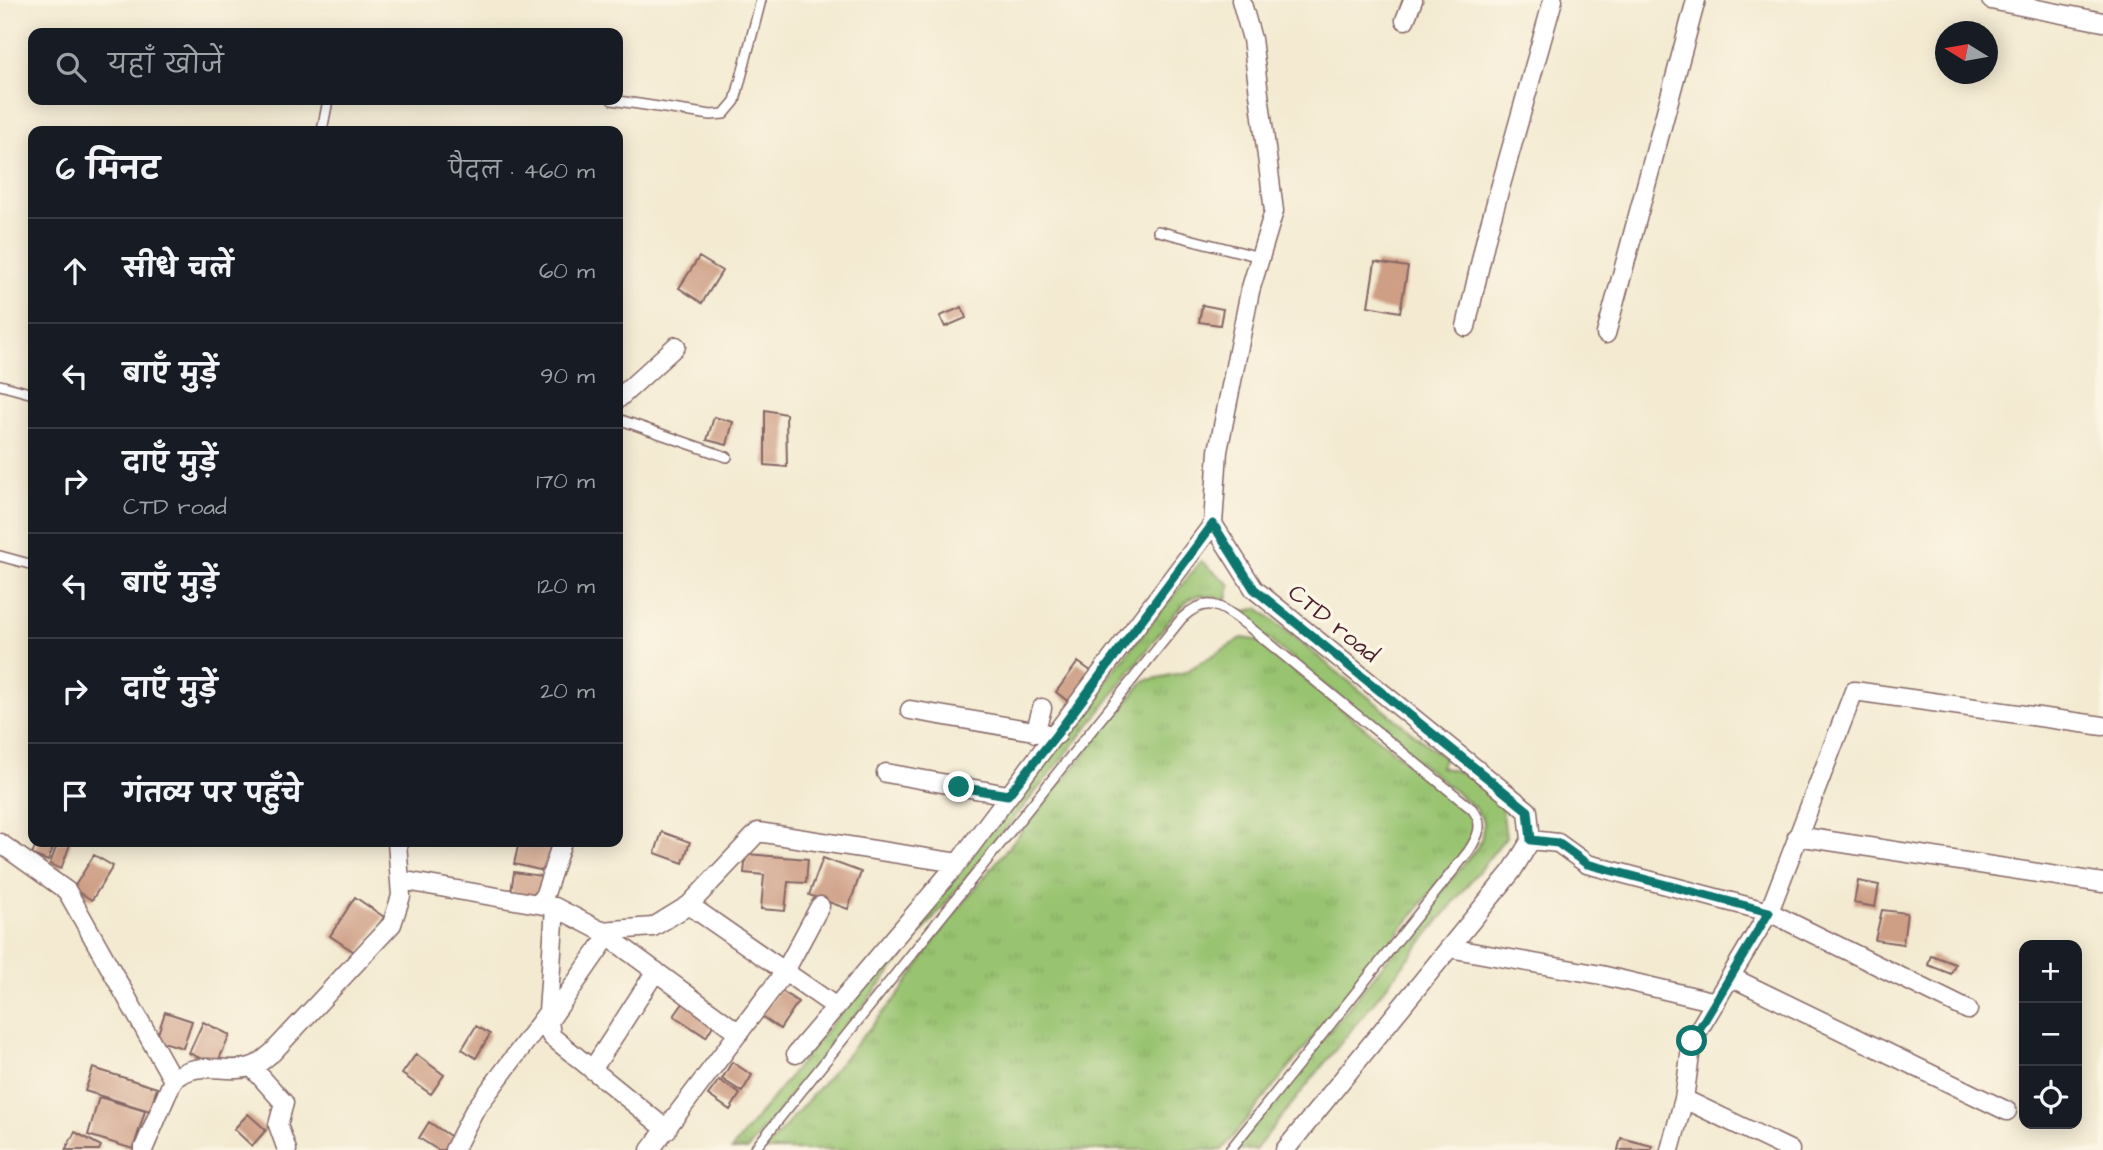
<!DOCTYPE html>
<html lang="hi">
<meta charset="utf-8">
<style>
:root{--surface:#171b24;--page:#20242c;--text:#f1f3f6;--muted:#9ea1a6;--line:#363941}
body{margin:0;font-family:"Architects Daughter","Playpen Sans Deva",sans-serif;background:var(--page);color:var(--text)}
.controls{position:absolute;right:21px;bottom:21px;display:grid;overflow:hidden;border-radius:14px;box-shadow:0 4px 18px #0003}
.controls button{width:63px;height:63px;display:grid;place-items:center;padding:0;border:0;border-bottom:2px solid var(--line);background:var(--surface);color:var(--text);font:35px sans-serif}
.compass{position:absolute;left:1935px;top:21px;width:63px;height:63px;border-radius:50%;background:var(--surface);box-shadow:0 4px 18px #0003;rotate:281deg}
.stop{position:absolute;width:21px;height:21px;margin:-16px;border:5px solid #0f766e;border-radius:50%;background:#fff}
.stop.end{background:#0f766e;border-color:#fff;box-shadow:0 2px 7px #0008}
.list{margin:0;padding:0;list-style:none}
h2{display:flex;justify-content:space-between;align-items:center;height:91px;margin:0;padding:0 28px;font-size:30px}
h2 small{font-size:23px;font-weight:400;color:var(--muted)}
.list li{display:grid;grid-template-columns:46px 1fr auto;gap:21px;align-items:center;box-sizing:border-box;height:105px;padding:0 28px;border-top:2px solid var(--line)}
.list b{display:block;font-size:26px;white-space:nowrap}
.list p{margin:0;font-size:23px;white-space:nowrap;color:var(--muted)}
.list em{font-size:23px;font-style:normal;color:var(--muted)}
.icon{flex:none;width:38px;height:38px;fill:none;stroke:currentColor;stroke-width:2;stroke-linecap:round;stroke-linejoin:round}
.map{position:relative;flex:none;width:2103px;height:1150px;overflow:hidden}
.search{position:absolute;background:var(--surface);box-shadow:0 4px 18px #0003;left:28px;top:28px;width:595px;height:77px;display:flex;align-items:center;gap:18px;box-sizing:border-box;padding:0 24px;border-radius:14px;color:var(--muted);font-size:26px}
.panel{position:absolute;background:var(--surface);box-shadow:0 4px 18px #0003;left:28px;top:126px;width:595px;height:721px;border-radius:14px}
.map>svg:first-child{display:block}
.grass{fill:url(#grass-tufts);stroke:#71714e;stroke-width:2}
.building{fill:#ce9e85}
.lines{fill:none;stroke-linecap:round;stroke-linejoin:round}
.lane-casing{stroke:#856665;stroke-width:12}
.street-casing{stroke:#856665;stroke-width:21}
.lane{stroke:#fff;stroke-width:9}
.street{stroke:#fff;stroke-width:18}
.route{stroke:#0f766e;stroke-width:9}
.labels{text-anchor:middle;stroke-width:7;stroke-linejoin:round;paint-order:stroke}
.street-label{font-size:24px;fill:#4a1f2b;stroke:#fcf5e5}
</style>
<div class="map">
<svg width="2103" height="1150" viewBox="0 0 2103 1150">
<defs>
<pattern id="grass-tufts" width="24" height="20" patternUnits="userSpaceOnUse" patternTransform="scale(1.75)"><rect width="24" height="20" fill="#98c370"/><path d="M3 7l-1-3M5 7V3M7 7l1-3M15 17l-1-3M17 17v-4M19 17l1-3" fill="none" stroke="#84a761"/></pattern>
</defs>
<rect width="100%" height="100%" fill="#fcf5e5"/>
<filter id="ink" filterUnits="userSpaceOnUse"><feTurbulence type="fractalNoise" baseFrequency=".0143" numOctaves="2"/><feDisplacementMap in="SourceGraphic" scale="14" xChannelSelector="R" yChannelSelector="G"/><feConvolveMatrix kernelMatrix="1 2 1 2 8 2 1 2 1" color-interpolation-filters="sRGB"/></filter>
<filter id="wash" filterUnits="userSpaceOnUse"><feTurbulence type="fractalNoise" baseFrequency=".00686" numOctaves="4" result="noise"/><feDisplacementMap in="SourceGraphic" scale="28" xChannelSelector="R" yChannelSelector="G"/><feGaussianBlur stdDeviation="1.57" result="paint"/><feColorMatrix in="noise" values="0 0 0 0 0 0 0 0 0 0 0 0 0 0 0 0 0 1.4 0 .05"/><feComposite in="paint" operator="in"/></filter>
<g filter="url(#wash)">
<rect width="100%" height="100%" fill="#f3ead1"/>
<!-- grass -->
<path class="grass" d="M1201 561 1230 585 1227 599 1200 595 1191 598 1174 614 1095 718 747 1150H731Z
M1258 608 1445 759 1440 767 1463 773 1501 801 1506 837 1255 1150H1234L1475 850 1481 841 1484 822 1474 807 1248 623 1243 612Z
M1242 638 1256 640 1460 805 1469 814 1476 828 1467 848 1222 1150H765L900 993 946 924 1144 681 1185 672Z"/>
<g id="blocks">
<!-- building -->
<path class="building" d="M699 257 722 271 702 303 679 288Z
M1375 262 1408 267 1400 312 1368 306Z
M1202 305 1223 309 1220 325 1199 322Z
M962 307 966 318 945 327 940 316Z
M765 410 786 414 787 467 765 465Z
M714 417 733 422 727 445 707 440Z
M1078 662 1098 676 1075 707 1056 692Z
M662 832 690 842 683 863 655 853Z
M37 842H55L48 861 32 855Z
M58 842H71L61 869 50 864Z
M519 842 551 843 544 871 514 864Z
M746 854 808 859 806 883 788 882 785 911 761 909 764 875 744 873Z
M94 855 113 866 92 900 73 889Z
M823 858 861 872 848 909 809 895Z
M514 872 541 876 538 897 511 892Z
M1858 881 1879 885 1875 907 1854 903Z
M355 897 384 917 359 955 330 936Z
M1882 910 1907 913 1903 944 1875 940Z
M1931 955 1955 964 1951 974 1928 965Z
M779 989 798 1002 780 1029 761 1016Z
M684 1002 715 1022 706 1037 674 1016Z
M165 1012 192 1021 183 1048 156 1040Z
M203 1022 230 1035 216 1066 189 1053Z
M476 1026 490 1034 476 1058 462 1049Z
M416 1054 444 1075 431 1094 402 1074Z
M732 1062 752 1075 742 1092 722 1079Z
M93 1068 157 1088 150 1111 85 1091Z
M719 1080 740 1094 730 1110 708 1095Z
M99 1097 145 1111 133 1149 88 1135Z
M248 1114 266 1130 252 1146 234 1129Z
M429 1122 456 1140 449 1150H438L419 1138Z
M75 1132 101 1146 99 1150H65Z
M1621 1138 1652 1146 1651 1150H1618Z"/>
</g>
</g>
<g filter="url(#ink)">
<use href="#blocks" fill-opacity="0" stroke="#856665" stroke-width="2"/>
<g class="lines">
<defs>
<path id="lane" d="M612 100 711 115 724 114 735 101 761 0
M322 131 328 100
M1158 231 1260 257
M0 385 33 394
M618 419 727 457
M0 556 33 565
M754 1150 1182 618C1209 593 1223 608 1248 626L1472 809C1485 824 1478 837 1468 852L1230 1150"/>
<path id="street" d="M1241 0 1252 39 1274 211 1250 291 1218 451 1213 524 1254 589 1528 811 1531 840 1512 871 1285 1150
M1991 0 2103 22
M1405 20 1413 0
M1466 327 1486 238 1553 0
M1606 334 1696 0
M618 399 676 346
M910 710 1057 735
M1035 733 1042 708
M886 773 1008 795
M1797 836 2103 883
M1531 840 1558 843 1587 864 1769 912 1968 1010
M0 843 67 891 173 1080
M400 880 555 907
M542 903 562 842
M689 905 836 1007
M601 931 739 1033
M1449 948 1601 975 1716 1002
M1731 977 2007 1111
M549 1021 608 936
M796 1054 958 863
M252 1067 284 1103 278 1125 287 1150
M592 1070 656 971
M1684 1099 1790 1150
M667 1130 551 1036 548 1012 555 907 601 931 653 927 689 905 758 832 958 863 1213 524
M143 1150 173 1080C197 1057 228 1076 253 1066 260 1064 266 1057 272 1053L392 924 401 896 397 842
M454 1150 474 1111 548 1012
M650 1150 784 973 820 906
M1670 1150 1684 1099 1692 1041 1769 912 1854 691 2103 726"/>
</defs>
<!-- lane casing -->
<use href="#lane" class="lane-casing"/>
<!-- street casing -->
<use href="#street" class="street-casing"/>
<!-- lane -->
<use href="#lane" class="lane"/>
<!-- street -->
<use href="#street" class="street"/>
</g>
</g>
<g class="lines" filter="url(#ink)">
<!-- route -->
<path class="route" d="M959 787 1008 795 1056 735 1213 524 1254 589 1528 811 1531 840 1558 843 1587 864 1769 912 1692 1041"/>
</g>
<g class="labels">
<!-- street labels -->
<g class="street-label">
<text transform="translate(1334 623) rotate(39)" y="8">CTD road</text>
</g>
</g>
</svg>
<div class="controls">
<button>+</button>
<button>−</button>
<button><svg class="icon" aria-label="locate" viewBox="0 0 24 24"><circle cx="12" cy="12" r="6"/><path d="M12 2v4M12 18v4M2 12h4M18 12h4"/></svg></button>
</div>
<svg class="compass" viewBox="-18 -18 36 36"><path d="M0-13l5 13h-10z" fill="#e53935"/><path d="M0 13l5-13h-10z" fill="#9ea1a6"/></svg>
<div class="stop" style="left:1692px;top:1041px"></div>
<div class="stop end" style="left:959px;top:787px"></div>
<div class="search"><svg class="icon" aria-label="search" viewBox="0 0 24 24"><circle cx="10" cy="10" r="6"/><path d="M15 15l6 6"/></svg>यहाँ खोजें</div>
<section class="panel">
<h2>6 मिनट<small>पैदल · 460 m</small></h2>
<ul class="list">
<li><svg class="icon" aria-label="ahead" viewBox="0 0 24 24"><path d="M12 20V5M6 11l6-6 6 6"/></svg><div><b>सीधे चलें</b></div><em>60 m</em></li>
<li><svg class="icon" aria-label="left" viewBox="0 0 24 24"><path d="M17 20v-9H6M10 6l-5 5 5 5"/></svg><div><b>बाएँ मुड़ें</b></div><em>90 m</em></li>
<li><svg class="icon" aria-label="right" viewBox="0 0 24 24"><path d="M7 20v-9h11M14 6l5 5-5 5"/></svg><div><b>दाएँ मुड़ें</b><p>CTD road</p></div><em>170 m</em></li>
<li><svg class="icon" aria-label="left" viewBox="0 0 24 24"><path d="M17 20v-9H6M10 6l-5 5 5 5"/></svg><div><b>बाएँ मुड़ें</b></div><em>120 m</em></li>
<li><svg class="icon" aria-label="right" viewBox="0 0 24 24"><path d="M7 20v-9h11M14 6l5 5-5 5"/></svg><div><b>दाएँ मुड़ें</b></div><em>20 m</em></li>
<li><svg class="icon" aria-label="arrive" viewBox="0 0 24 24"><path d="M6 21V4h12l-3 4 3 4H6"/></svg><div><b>गंतव्य पर पहुँचे</b></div></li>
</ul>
</section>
</div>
